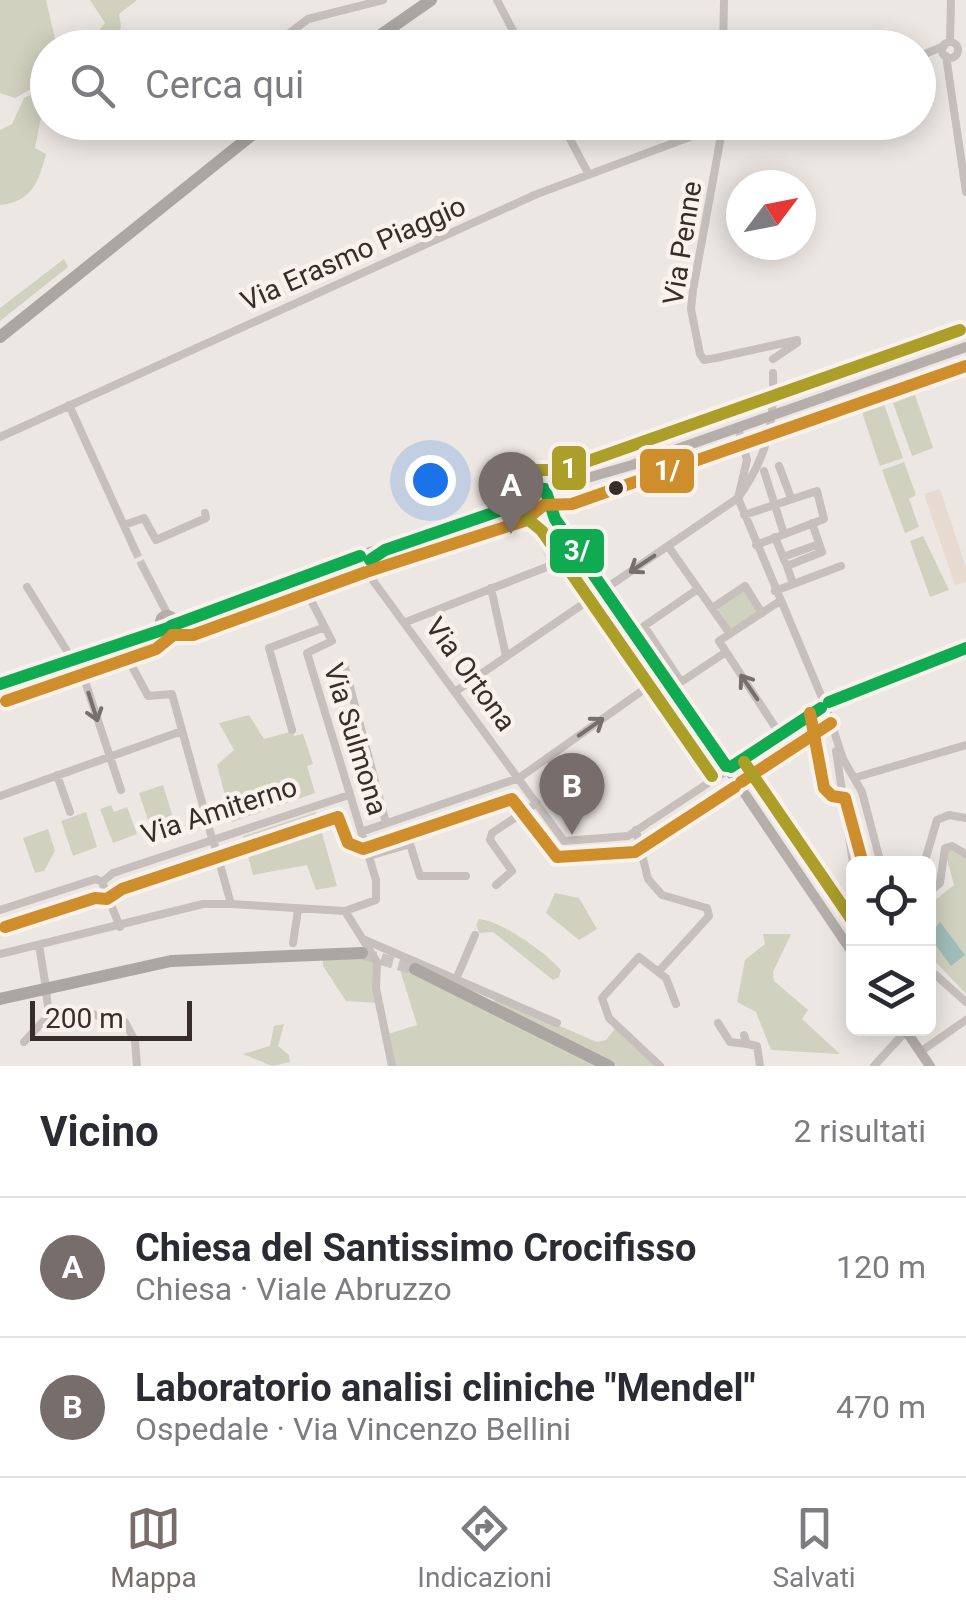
<!DOCTYPE html>
<html lang="it">
<meta charset="utf-8">
<style>
:root{--surface:#fff;--page:#f7f7f7;--text:#2b2b33;--muted:#7c7c81;--line:#e1e1e2;--accent:#776e6b}
body{margin:0;font-family:Roboto,sans-serif;background:var(--page);color:var(--text)}
.controls{position:absolute;right:30px;bottom:30px;display:grid;overflow:hidden;border-radius:15px;box-shadow:0 5px 25px #0003}
.controls button{width:90px;height:90px;display:grid;place-items:center;padding:0;border:0;border-bottom:2px solid var(--line);background:var(--surface);color:var(--text);font:50px sans-serif}
.compass{position:absolute;left:726px;top:170px;width:90px;height:90px;border-radius:50%;background:var(--surface);box-shadow:0 5px 25px #0003;rotate:58deg}
.scale{position:absolute;left:30px;bottom:25px;width:162px;box-sizing:border-box;padding-left:10px;border:5px solid #372d2a;border-top:0;font-size:28px;line-height:35px;white-space:nowrap;color:#372d2a;-webkit-text-stroke:8px #f9f1ec;paint-order:stroke}
.you{position:absolute;left:430px;top:480px;width:35px;height:35px;margin:-25px;border:8px solid #fff;border-radius:50%;background:#1a73e8;box-shadow:0 0 0 15px #1a73e833}
.badge{display:grid;place-items:center;width:65px;height:65px;border-radius:50%;background:var(--accent);color:#fff;font-size:32px;font-weight:700}
.pin{position:absolute;translate:-50% -82px;filter:drop-shadow(0 2px 5px #0008)}
.pin::after{content:'';position:absolute;top:52px;width:35px;height:30px;background:inherit;clip-path:polygon(0 0,100% 0,50% 100%)}
.list{margin:0;padding:0;list-style:none}
h2{display:flex;justify-content:space-between;align-items:center;height:130px;margin:0;padding:0 40px;font-size:42px}
h2 small{font-size:32px;font-weight:400;color:var(--muted)}
.list li{display:grid;grid-template-columns:65px 1fr auto;gap:30px;align-items:center;box-sizing:border-box;height:140px;padding:0 40px;border-top:2px solid var(--line)}
.list b{display:block;font-size:38px;white-space:nowrap}
.list p{margin:0;font-size:32px;white-space:nowrap;color:var(--muted)}
.list em{font-size:32px;font-style:normal;color:var(--muted)}
.icon{flex:none;width:55px;height:55px;fill:none;stroke:currentColor;stroke-width:2;stroke-linecap:round;stroke-linejoin:round}
.map{position:relative;flex:none;width:966px;height:1066px;overflow:hidden}
.search{position:absolute;background:var(--surface);box-shadow:0 5px 25px #0003;left:30px;right:30px;top:30px;height:110px;display:flex;align-items:center;gap:25px;box-sizing:border-box;padding:0 35px;border-radius:55px;color:var(--muted);font-size:38px}
.sheet{height:410px;background:var(--surface)}
nav{display:flex;justify-content:space-around;align-items:center;box-sizing:border-box;height:140px;border-top:2px solid var(--line);background:var(--surface);font-size:28px;color:var(--muted)}
nav a{display:grid;justify-items:center;gap:5px}
nav .on{color:var(--accent)}
.map>svg:first-child{display:block}
.green{fill:#d0d1be}
.plaza{fill:#e6dad1}
.water{fill:#a1beba}
.lines{fill:none;stroke-linecap:round;stroke-linejoin:round}
.minor-tunnel{stroke:#c9c2be;stroke-width:8;stroke-dasharray:8 4;stroke-linecap:butt}
.highway-tunnel{stroke:#c9c2be;stroke-width:12;stroke-dasharray:12 6;stroke-linecap:butt}
.minor{stroke:#c6bfbc;stroke-width:8}
.major{stroke:#b5aeab;stroke-width:10}
.highway{stroke:#aca6a2;stroke-width:12}
.bus-1-casing{stroke:#f9f1ec;stroke-width:20}
.bus-2-casing{stroke:#f9f1ec;stroke-width:20}
.bus-3-casing{stroke:#f9f1ec;stroke-width:20}
.bus-1{stroke:#10ab51;stroke-width:12}
.bus-2{stroke:#ce8e2c;stroke-width:12}
.bus-3{stroke:#ab9f2a;stroke-width:12}
.oneway{stroke:#776f6c}
.bus-dot{fill:#372d2a;stroke:#f9f1ec;stroke-width:4}
.labels{text-anchor:middle;stroke-width:9;stroke-linejoin:round;paint-order:stroke}
.street-label{font-size:28px;fill:#372d2a;stroke:#f9f1ec}
.line-badge{stroke:#f9f1ec;stroke-width:4}
.badge-label{font-size:28px;text-anchor:middle;font-weight:bold;fill:#fff}
</style>
<div class="map">
<svg width="966" height="1066" viewBox="0 0 966 1066">
<rect width="100%" height="100%" fill="#ede7e3"/>
<!-- green -->
<path class="green" d="M0 0H46L57 47 48 48 47 80 15 98 0 93Z
M90 0H137L119 14 121 27 113 47H101L95 35 105 23Z
M33 94 44 101 35 148 46 154C39 181 32 202 0 205V130L12 124 24 98Z
M64 259 68 267 0 321V308Z
M915 395 933 448 912 456 893 403Z
M884 404 903 458 880 466 862 412Z
M904 462 916 495 909 499 919 527 905 533 882 470Z
M923 536 949 590 930 597 910 541Z
M744 590 757 612 730 629 717 608Z
M249 715 264 739 293 731 294 736 303 734 313 764 307 766 315 793 232 822 217 765 234 750 219 723Z
M163 785 174 821 151 829 139 793Z
M111 805 114 812 127 807 137 834 113 843 100 809Z
M86 812 97 847 73 856 61 821Z
M316 812 337 886 316 890 307 865 253 875 243 836Z
M48 829 55 851 44 871 35 873 23 838Z
M951 850 966 856V994L929 955V905L954 885 945 852Z
M555 893 579 898 597 929 579 940 546 913Z
M479 919C502 921 546 953 561 970L559 977 553 980 493 932 479 933 476 925Z
M763 934H791L773 972 774 981 808 1010 802 1019 840 1054 771 1050 756 1012 737 1002 745 960 765 944Z
M323 956 374 958 377 1003 346 1001 323 966Z
M398 963 405 966 603 1066H394L388 1034 417 1025Z
M495 998 597 1042 606 1040 617 1026 658 1066H618L494 1003Z
M284 1024 278 1046 289 1055 290 1062 272 1066 243 1054 270 1046 274 1026Z"/>
<!-- plaza -->
<path class="plaza" d="M940 489 966 567V582L955 585 924 494Z
M527 507 543 514V521H552L574 551 547 563 536 533 529 534 525 524 519 525 515 512 520 514 529 511Z"/>
<!-- water -->
<path class="water" d="M940 922 965 955 951 966 929 936Z"/>
<g class="lines">
<!-- minor-tunnel -->
<path class="minor-tunnel" d="M135 550 143 567"/>
<!-- highway-tunnel -->
<path class="highway-tunnel" d="M364 954 415 969"/>
<!-- minor -->
<path class="minor" d="M497 0 522 48
M950 42 951 0
M942 50a8 8 0 1 1 16 0a8 8 0 1 1-16 0Z
M270 48 308 19 383 0
M723 48 724 0
M946 56 966 192
M918 57 944 46
M149 122 152 129
M561 122 588 173
M723 125 693 290 691 309 700 354 704 360 716 358 797 340
M773 359 797 343
M69 405 135 550
M738 428 747 460 738 498 823 700
M0 437 537 194 730 122
M779 466 791 498
M764 471 784 534
M744 515 817 491 824 519 756 545
M124 525 144 518 156 540 206 518 205 513
M775 537 785 562
M668 546 730 634
M783 557 819 544
M143 567 168 615
M363 567 564 841 628 836 725 772
M793 584 787 566 822 552 812 523
M27 587 72 659
M491 588 506 656
M775 591 841 566
M712 608 745 586 762 613
M406 622 580 554
M644 626 681 682 726 652
M644 626 698 589
M119 642 148 696 172 694 211 835
M77 657 121 790
M345 668 386 823
M456 691 738 498C767 458 775 422 773 373
M829 702 966 648
M827 710 843 759 862 792 881 864
M292 730 269 648 325 627
M779 733 719 641 780 601
M836 751 854 870
M548 757 578 802
M731 767 821 708
M57 775 70 812
M854 778 966 745
M0 796 182 731
M636 830 648 879 662 895 707 908 709 916 659 971
M361 832 519 778 663 676
M213 839 231 904 345 911 376 900V880L307 653 332 641 300 579
M369 856 410 844 420 876H466
M924 864 937 820 949 815 966 818
M102 882 120 927
M496 885 512 871 490 840 492 833 537 803
M928 893 940 883 945 848 952 846 966 854
M0 910 96 879 102 882 113 873 349 795
M345 911 377 962 376 988 392 1066
M365 940 557 1023
M293 943 298 910
M39 945 45 982
M0 954 203 904H231
M928 968 966 1002
M457 977 475 935
M49 1015 78 1011 125 1022 135 1041 137 1066
M718 1023 730 1042 747 1044
M744 1035 747 1044 757 1046 760 1066
M24 1042 49 1015 46 991
M920 1052 966 1020
M660 1066 609 1018 602 998 639 957 666 978 676 1004
M874 1066 906 1031"/>
<!-- major -->
<path class="major" d="M546 490 632 465 966 347
M534 502 533 490H546L555 519 726 766
M364 554 519 504 534 502 554 519
M358 561a6 6 0 1 1 12 0a6 6 0 1 1-12 0Z
M160 622a7 7 0 1 1 14 0a7 7 0 1 1-14 0Z
M171 626 360 556
M0 684 168 628
M730 772 854 955
M904 1028 930 1066"/>
<!-- highway -->
<path class="highway" d="M362 48 431 0
M0 337 268 122
M415 969 609 1066
M0 999 171 961 362 953"/>
<defs>
<path id="bus-1" d="M370 560 385 550 519 504 535 489H545L555 519 726 766
M171 626 360 556
M0 684 168 628
M829 702 966 648
M731 767 821 708"/>
<path id="bus-2" d="M369 571 524 521 544 505 572 504 966 366
M172 635H193L366 572
M6 701 156 649 172 636
M810 713 824 788 832 796 845 798 863 864
M741 782 831 723
M5 927 95 898 107 899 122 889 338 817 348 843 363 849 512 799 557 857 635 852 735 787"/>
<path id="bus-3" d="M744 762 854 923
M712 776 542 531 518 511 516 484 534 470H563L960 330"/>
</defs>
<!-- bus-1 casing -->
<use href="#bus-1" class="bus-1-casing"/>
<!-- bus-2 casing -->
<use href="#bus-2" class="bus-2-casing"/>
<!-- bus-3 casing -->
<use href="#bus-3" class="bus-3-casing"/>
<!-- bus-1 -->
<use href="#bus-1" class="bus-1"/>
<!-- bus-2 -->
<use href="#bus-2" class="bus-2"/>
<!-- bus-3 -->
<use href="#bus-3" class="bus-3"/>
</g>
<!-- one-way arrows -->
<defs><path id="oneway-shaft" d="M-6 0H5M1.5-3L5.5 0L1.5 3" fill="none" stroke-width="1.6" stroke-linecap="round" stroke-linejoin="round" transform="scale(2.5)"/></defs>
<g class="oneway">
<use href="#oneway-shaft" transform="translate(642 564) rotate(146)"/>
<use href="#oneway-shaft" transform="translate(749 687) rotate(-124)"/>
<use href="#oneway-shaft" transform="translate(93 707) rotate(72)"/>
<use href="#oneway-shaft" transform="translate(591 727) rotate(-35)"/>
</g>
<!-- markers -->
<circle class="bus-dot" cx="616" cy="488" r="9"/>
<g class="labels">
<!-- street labels -->
<g class="street-label">
<text transform="translate(682 243) rotate(-81)" y="10">Via Penne</text>
<text transform="translate(353 253) rotate(-24)" y="10">Via Erasmo Piaggio</text>
<text transform="translate(471 674) rotate(54)" y="10">Via Ortona</text>
<text transform="translate(356 739) rotate(73)" y="10">Via Sulmona</text>
<text transform="translate(219 810) rotate(-18)" y="10">Via Amiterno</text>
</g>
</g>
<g class="line-badge">
<rect x="550" y="444" width="38" height="48" rx="10" fill="#ab9f2a"/>
<rect x="638" y="447" width="58" height="48" rx="10" fill="#ce8e2c"/>
<rect x="548" y="527" width="58" height="48" rx="10" fill="#10ab51"/>
</g>
<g class="badge-label">
<text x="569" y="478">1</text>
<text x="667" y="480">1/</text>
<text x="577" y="560">3/</text>
</g>
</svg>
<div class="controls">
<button><svg class="icon" aria-label="locate" viewBox="0 0 24 24"><circle cx="12" cy="12" r="6"/><path d="M12 2v4M12 18v4M2 12h4M18 12h4"/></svg></button>
<button><svg class="icon" aria-label="layers" viewBox="0 0 24 24"><path d="M12 4l9 5-9 5-9-5zM3 14l9 5 9-5"/></svg></button>
</div>
<svg class="compass" viewBox="-18 -18 36 36"><path d="M0-13l5 13h-10z" fill="#e53935"/><path d="M0 13l5-13h-10z" fill="#7c7c81"/></svg>
<div class="scale">200 m</div>
<div class="you"></div>
<div class="pin badge" style="left:511px;top:534px">A</div>
<div class="pin badge" style="left:572px;top:835px">B</div>
<div class="search"><svg class="icon" aria-label="search" viewBox="0 0 24 24"><circle cx="10" cy="10" r="6"/><path d="M15 15l6 6"/></svg>Cerca qui</div>
</div>
<section class="sheet">
<h2>Vicino<small>2 risultati</small></h2>
<ul class="list">
<li><span class="badge">A</span><div><b>Chiesa del Santissimo Crocifisso</b><p>Chiesa · Viale Abruzzo</p></div><em>120 m</em></li>
<li><span class="badge">B</span><div><b>Laboratorio analisi cliniche &quot;Mendel&quot;</b><p>Ospedale · Via Vincenzo Bellini</p></div><em>470 m</em></li>
</ul>
</section>
<nav>
<a class="on"><svg class="icon" aria-label="map" viewBox="0 0 24 24"><path d="M3 6l6-2 6 2 6-2v14l-6 2-6-2-6 2zM9 4v14M15 6v14"/></svg>Mappa</a>
<a><svg class="icon" aria-label="directions" viewBox="0 0 24 24"><path d="M12 3l9 9-9 9-9-9zM9 14v-3h6M13 9l2 2-2 2"/></svg>Indicazioni</a>
<a><svg class="icon" aria-label="saved" viewBox="0 0 24 24"><path d="M7 4h10v16l-5-4-5 4z"/></svg>Salvati</a>
</nav>
